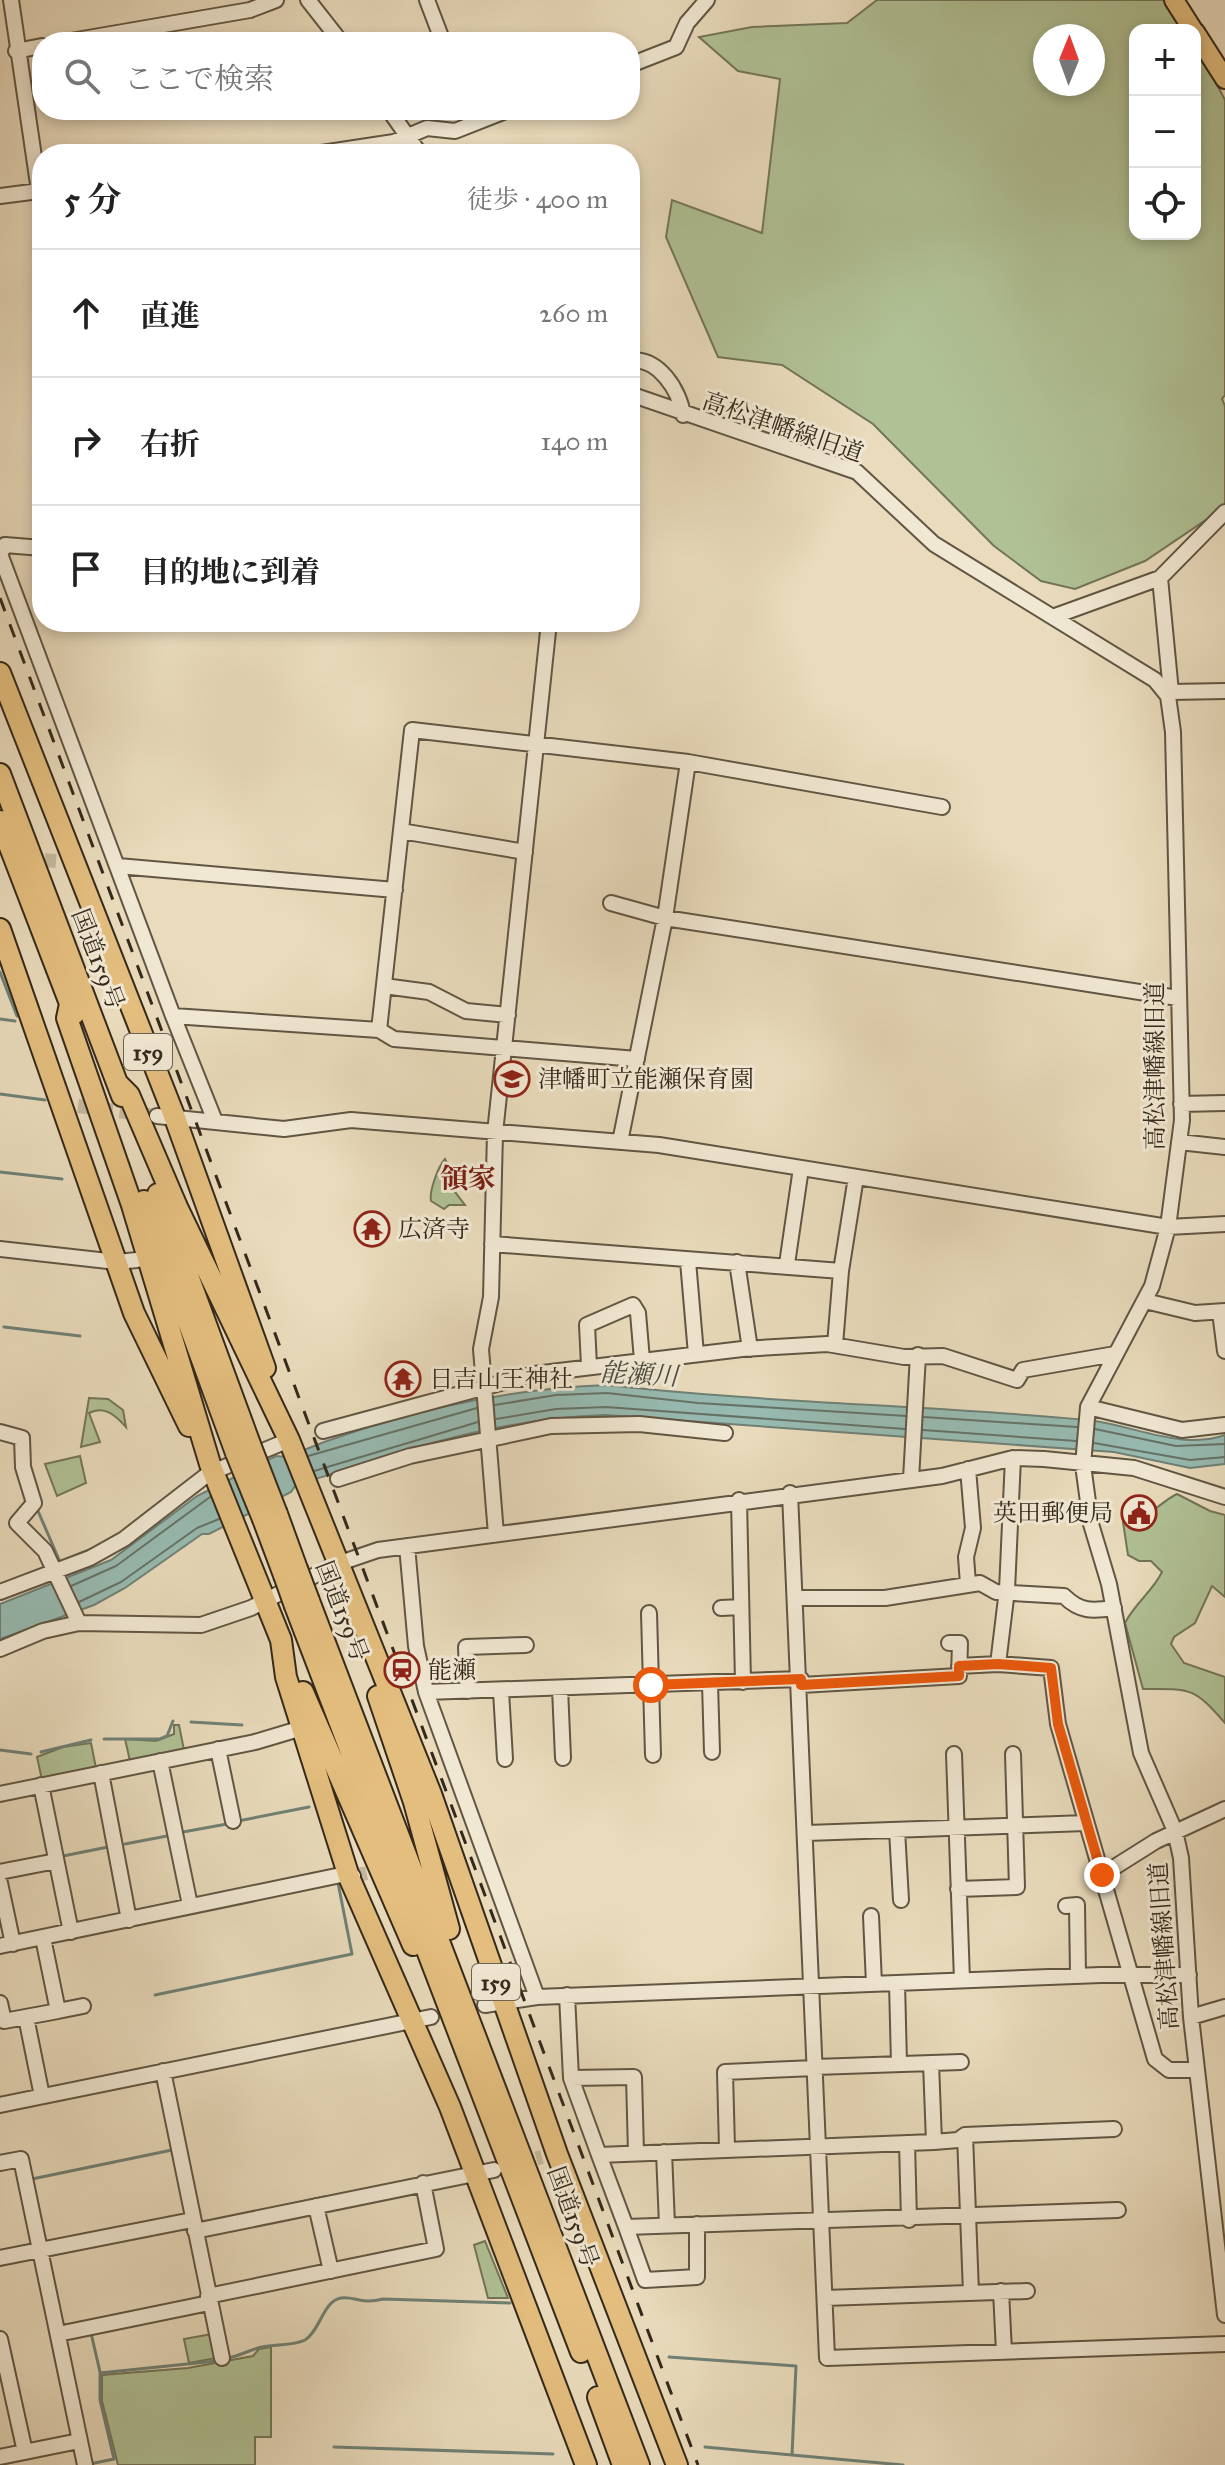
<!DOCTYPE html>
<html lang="ja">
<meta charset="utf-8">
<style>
:root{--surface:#fff;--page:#f2f2f2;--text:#222;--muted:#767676;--line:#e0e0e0}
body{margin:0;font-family:"IM FELL Great Primer","Noto Serif JP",serif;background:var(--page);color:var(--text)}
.controls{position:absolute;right:24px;top:24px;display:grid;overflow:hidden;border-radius:16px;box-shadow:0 4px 12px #0003}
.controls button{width:72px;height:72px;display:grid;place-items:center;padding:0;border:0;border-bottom:2px solid var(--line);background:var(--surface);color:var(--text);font:40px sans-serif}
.compass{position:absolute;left:1033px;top:24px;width:72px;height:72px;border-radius:50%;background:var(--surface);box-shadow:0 4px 12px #0003;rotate:1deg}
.stop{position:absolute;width:24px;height:24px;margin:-18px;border:6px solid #ea580c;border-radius:50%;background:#fff}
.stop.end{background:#ea580c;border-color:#fff;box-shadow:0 2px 8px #0008}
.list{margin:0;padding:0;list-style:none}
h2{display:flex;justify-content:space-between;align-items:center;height:104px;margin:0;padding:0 32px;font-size:34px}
h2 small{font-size:26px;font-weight:400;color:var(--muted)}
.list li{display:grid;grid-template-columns:52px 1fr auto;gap:24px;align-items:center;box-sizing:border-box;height:128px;padding:0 32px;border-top:2px solid var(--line)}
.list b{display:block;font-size:30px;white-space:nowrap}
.list em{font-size:26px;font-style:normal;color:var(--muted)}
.icon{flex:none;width:44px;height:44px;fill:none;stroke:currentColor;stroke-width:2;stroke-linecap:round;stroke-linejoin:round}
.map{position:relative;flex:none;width:1225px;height:2465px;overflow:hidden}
.search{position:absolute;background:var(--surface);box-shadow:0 4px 12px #0003;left:32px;top:32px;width:608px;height:88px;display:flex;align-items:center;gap:20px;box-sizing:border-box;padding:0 28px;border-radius:32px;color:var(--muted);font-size:30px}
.panel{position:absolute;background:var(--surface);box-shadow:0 4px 12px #0003;left:32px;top:144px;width:608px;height:488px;border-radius:32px}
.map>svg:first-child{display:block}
.green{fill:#b0c195;stroke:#727558;stroke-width:2;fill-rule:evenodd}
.water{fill:#97bbb2;stroke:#6f8176;stroke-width:2}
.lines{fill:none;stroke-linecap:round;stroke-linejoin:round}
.shore{stroke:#667266;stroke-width:2}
.stream{stroke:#6f8176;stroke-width:3}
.minor-tunnel{stroke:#c5b79c;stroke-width:14;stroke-dasharray:14 7;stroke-linecap:butt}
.minor-casing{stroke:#615643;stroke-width:18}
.major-casing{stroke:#34291b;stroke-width:22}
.highway-casing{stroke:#34291b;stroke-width:24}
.minor{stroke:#f1e8d3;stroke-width:14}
.major{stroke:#e4be7e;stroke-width:18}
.highway{stroke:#e4be7e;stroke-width:20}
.rail{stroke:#34291b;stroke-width:3;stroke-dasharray:14 14;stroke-linecap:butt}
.highway-bridge-casing{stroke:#34291b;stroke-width:24;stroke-linecap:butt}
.highway-bridge{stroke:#e4be7e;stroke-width:20}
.route{stroke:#ea580c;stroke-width:10}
.labels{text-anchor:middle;stroke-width:6;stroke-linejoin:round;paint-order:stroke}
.shield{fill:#f1e8d3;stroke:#6d6252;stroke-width:2}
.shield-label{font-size:22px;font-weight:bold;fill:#34291b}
.street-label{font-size:24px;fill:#34291b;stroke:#f1e8d3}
.poi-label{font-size:24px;fill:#34291b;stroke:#f1e8d3;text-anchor:start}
.water-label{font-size:26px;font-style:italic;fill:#4d4e41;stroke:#f1e8d3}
.quarter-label{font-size:28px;font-weight:bold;fill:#7a1f14;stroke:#f1e8d3}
</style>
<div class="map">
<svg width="1225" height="2465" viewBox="0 0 1225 2465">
<rect width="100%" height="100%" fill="#e9dbbc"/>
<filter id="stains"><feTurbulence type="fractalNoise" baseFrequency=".0025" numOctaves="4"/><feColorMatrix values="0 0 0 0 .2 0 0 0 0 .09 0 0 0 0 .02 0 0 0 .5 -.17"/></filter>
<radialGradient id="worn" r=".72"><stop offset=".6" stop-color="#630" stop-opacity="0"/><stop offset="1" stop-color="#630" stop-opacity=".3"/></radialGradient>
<!-- green -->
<path class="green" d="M877 0H1167L1187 30H1135V234H1195V43L1225 100V395L1222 399 1225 406V507L1145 561 1075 589 1041 581 994 546 873 424 782 365 718 357 666 237 672 200 762 233 780 79 738 71 699 37 752 27 847 23ZM1045 36H1093V84H1045Z
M445 1159 453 1175 449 1184 465 1205H449L444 1209 431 1201C429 1191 438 1167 445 1159Z
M89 1398 108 1399 123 1410 126 1427C116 1416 105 1405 89 1413L100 1442 81 1447Z
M80 1456 86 1483 57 1496 45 1464Z
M1177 1494 1210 1511 1225 1515V1597L1212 1586 1195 1623 1174 1637 1171 1644 1184 1663 1225 1677V1723C1193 1686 1190 1689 1143 1689L1125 1623C1135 1603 1153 1591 1162 1572L1151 1561H1139L1128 1555 1123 1522C1146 1523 1158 1503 1177 1494Z
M174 1725H179L184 1750 130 1761 125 1739 156 1741 174 1734Z
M91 1743 96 1768 42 1780 37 1757 63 1747Z
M485 2241 508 2298H488L474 2245Z
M212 2334 216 2358 189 2363 184 2339Z
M271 2347V2437H255V2465H118L102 2401V2375L188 2368 253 2356 259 2349Z"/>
<!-- water -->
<path class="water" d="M607 1385C767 1403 927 1405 1087 1420 1130 1424 1182 1451 1225 1435V1464L1190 1468 1114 1452 605 1415C498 1418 396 1452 295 1486L291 1492 209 1534H202L125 1588 94 1605 0 1639V1604L111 1560 197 1496 276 1456 286 1457C387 1415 498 1389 607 1385Z"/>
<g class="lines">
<!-- shore -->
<path class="shore" d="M495 1405 556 1395 607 1393 698 1403 906 1416
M924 1417 1077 1427
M496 1419 556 1409 606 1407 905 1429
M1095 1429 1176 1446 1225 1444
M923 1430 1076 1441
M1094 1443 1190 1460 1225 1457
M308 1456 477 1408
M314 1471 478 1422
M71 1586 116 1566 210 1497
M79 1602 121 1582 197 1528 219 1519"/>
<!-- stream -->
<path class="stream" d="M0 972 17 1016
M0 1019 15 1021
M0 1094 45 1100
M0 1172 62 1179
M4 1327 80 1336
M38 1511 60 1562 94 1548
M191 1722 242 1725
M104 1739H160L167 1736 173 1721
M0 1750 31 1754
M41 1752 91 1740
M238 1821 309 1807
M183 1832 227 1824
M125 1844 167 1836
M63 1856 108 1847
M155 1995 352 1954 338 1883
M32 2179 172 2150
M269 2209 324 2197
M91 2333 100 2372
M669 2357 796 2366 792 2455 903 2465
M228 2358C240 2356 251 2349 262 2347 275 2344 294 2346 305 2340 320 2331 323 2301 341 2298 355 2296 361 2305 383 2299L510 2303
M334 2447 553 2454
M705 2447 792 2455
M90 2464 114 2459 100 2400V2373L216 2361"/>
<!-- minor-tunnel -->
<path class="minor-tunnel" d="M24 859 56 861
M78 1106 157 1116
M353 1876 440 1858
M516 2164 542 2157"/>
<defs>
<path id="minor" d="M308 0 341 42
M427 0 443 42
M65 42 250 10 276 0
M16 51 42 46
M630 65 676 47 687 23 707 0
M389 110 420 154
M315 154 394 142 427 128 455 131 508 110
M0 196 39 191 11 0
M630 361C658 356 680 391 683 415
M630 394 857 472 934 544 1155 680 1168 696 1173 732 1182 1120 1168 1227 1152 1286 1088 1407 1083 1465 1091 1524 1109 1584 1141 1753 1175 1831 1181 1858 1191 2017 1225 2315
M42 548 5 545 0 554 173 1016 379 1030 412 730 688 762 665 918 620 1142
M1160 578 1171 692 1168 696
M1055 616 1160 578 1225 512
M1171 692 1225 691
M688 762 942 807
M401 831 525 852
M118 866 395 890
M611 903 665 918 1178 998
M384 986 429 992 466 1011 508 1015
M173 1016 215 1121
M379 1030 394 1039 637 1059
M1181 1104 1225 1103
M157 1116 284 1129 351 1120 659 1145 1168 1227 1225 1224
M1179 1142 1225 1147
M492 1244 841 1271
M0 1249 117 1262 137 1260
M688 1261 696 1354
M737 1262 750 1349
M787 1264 801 1168
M1145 1301 1195 1313 1225 1311
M1220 1312 1225 1351
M835 1345 841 1271 856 1177
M589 1366 587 1325 633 1305 638 1313 642 1360
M1088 1407 1182 1430 1225 1425
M323 1431 534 1374 742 1349 827 1344 904 1357 943 1356 1017 1380 1023 1370 1115 1354
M0 1432 22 1438 23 1467 34 1503 17 1523 45 1551 79 1623
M338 1479 410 1456 551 1426 639 1424 725 1433
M911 1479 918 1355
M790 1493 827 2358 1225 2344
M739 1500 743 1682
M496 1534 481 1349 491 1297 495 1133 549 622
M407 1546 416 1646 426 1692 801 1679
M968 1584 966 1557 973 1528 968 1469
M0 1592 90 1558 124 1539 208 1474 289 1440
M796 1598H885L980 1583 996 1592 1064 1596C1080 1612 1092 1611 1114 1608
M721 1608 741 1607
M649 1613 653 1755
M0 1649 43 1631 79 1623 201 1625 251 1608 337 1564 378 1550 942 1476 1013 1458 1044 1459 1134 1468 1225 1497
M998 1664 1007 1590 1013 1458
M959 1666 998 1664 1051 1668 1058 1724 1155 2059 1169 2070H1197
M710 1683 712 1752
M801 1685 959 1676 960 1643H949
M560 1688 563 1758
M468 1691 466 1647 526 1645
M501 1691 505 1759
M426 1692 537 1997
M218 1749 233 1821
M954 1754 962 1980
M160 1761 190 1905
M101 1773 129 1920
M41 1785 71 1932
M0 1794 255 1742 302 1728
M897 1830 901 1900
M807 1833 1086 1823
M0 1872 56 1861
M1102 1875 1156 1841 1225 1809
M0 1883 13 1944
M958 1889 1017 1887 1013 1754
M1066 1906 1077 1905 1078 1976
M871 1916 874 1984
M0 1946 341 1875 353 1876
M897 1983 899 2064
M567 1995 571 2078 599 2155
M0 2003 4 2021 58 2011 43 1938
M485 2005 537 1997 1101 1975H1189
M58 2011 83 2006
M26 2017 42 2096
M1191 2017 1225 2007
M931 2063 934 2142
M815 2067 961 2062
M163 2071 222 2358
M571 2078 634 2077 636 2153
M0 2105 431 2017
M1114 2129 965 2135 958 2140 934 2142 599 2155 626 2227 1118 2210
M965 2135 971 2293
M907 2143 909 2220
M727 2149 725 2072 815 2068
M664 2152 667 2225
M0 2163 21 2159 85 2465
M316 2206 331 2271
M626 2227 645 2280 697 2277V2224
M195 2231 494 2170
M0 2258 192 2220
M1001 2291 1004 2352
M208 2296 436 2249 423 2183
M825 2298 1027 2291
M58 2334 209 2303
M0 2339 25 2452
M0 2457 79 2441"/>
<path id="major" d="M1174 0 1193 30
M1195 32 1225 79"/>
<path id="highway" d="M0 673 175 1118 265 1368
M0 774 122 1096
M0 821 74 1014
M0 929 134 1313 189 1426
M70 1004 67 1018 132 1205 210 1464 281 1640 286 1677 349 1877 450 2107 586 2465
M118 1084 129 1095 177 1207 289 1440 431 1794 557 2154 677 2465
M158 1194 251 1447
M144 1201 236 1453
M277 1514 297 1569
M263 1519 284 1575
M309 1601 639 2465
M295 1606 581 2352
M303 1692 413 1945
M378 1696 414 1802 449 1929
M598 2397 623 2465"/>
</defs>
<!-- minor casing -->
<use href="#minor" class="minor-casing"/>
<!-- major casing -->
<use href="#major" class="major-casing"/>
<!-- highway casing -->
<use href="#highway" class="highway-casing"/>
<!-- minor -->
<use href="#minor" class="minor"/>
<!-- major -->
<use href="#major" class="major"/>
<!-- highway -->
<use href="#highway" class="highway"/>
<!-- rail -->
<path class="rail" d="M0 598 698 2465"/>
<defs>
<path id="highway-bridge" d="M251 1447 277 1514
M236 1453 263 1519
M297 1569 309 1601
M284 1575 295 1606"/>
</defs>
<!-- highway-bridge casing -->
<use href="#highway-bridge" class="highway-bridge-casing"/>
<!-- highway-bridge -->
<use href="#highway-bridge" class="highway-bridge"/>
</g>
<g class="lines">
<!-- route -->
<path class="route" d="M651 1685 801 1679V1685L959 1676V1666L998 1664 1051 1668 1058 1724 1102 1875"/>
</g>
<!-- icons -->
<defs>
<symbol id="school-ring" viewBox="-11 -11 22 22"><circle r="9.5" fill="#f1e8d3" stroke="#8f2418" stroke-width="1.5"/><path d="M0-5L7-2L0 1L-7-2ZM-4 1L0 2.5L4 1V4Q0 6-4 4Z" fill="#8f2418"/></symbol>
<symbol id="temple-ring" viewBox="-11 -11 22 22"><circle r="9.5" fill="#f1e8d3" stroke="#8f2418" stroke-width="1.5"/><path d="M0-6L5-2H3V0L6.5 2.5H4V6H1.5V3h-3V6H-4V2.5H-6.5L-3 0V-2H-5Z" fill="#8f2418"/></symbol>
<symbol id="civic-ring" viewBox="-11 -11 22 22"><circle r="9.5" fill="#f1e8d3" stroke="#8f2418" stroke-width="1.5"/><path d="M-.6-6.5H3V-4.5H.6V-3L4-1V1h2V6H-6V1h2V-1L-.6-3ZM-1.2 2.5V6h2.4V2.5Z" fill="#8f2418"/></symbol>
<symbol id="station-ring" viewBox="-11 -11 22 22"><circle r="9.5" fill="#f1e8d3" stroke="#8f2418" stroke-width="1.5"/><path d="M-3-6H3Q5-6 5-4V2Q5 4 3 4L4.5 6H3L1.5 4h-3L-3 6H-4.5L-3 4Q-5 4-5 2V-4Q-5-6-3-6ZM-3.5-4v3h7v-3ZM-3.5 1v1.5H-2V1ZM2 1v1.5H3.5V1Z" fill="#8f2418"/></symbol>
</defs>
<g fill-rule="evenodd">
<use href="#school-ring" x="492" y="1059" width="40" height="40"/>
<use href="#temple-ring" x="352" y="1209" width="40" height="40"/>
<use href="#temple-ring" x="383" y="1359" width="40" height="40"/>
<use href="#civic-ring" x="1119" y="1493" width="40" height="40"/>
<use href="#station-ring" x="382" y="1650" width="40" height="40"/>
</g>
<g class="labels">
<!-- shield labels -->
<g class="shield">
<rect x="124" y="1034" width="48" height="36" rx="6"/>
<rect x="472" y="1964" width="48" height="36" rx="6"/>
</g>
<g class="shield-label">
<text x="148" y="1060">159</text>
<text x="496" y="1990">159</text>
</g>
<!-- street labels -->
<g class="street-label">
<text transform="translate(783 427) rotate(19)" y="8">高松津幡線旧道</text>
<text transform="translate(98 959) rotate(69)" y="8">国道159号</text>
<text transform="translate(1155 1066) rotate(-90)" y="8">高松津幡線旧道</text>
<text transform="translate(342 1611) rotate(69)" y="8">国道159号</text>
<text transform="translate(1164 1946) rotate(-94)" y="8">高松津幡線旧道</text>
<text transform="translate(573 2217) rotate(70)" y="8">国道159号</text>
</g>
<!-- poi labels -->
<g class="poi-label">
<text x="538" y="1087">津幡町立能瀬保育園</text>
<text x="398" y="1237">広済寺</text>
<text x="429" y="1387">日吉山王神社</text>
<text x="1113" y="1521" text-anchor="end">英田郵便局</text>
<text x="428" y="1678">能瀬</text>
</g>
<!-- water labels -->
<g class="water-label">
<text transform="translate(639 1374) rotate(3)" y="9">能瀬川</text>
</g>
<!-- quarter labels -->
<g class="quarter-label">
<text x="468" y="1188">領家</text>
</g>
</g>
<rect width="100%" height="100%" filter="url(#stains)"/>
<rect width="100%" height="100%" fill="url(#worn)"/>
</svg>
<div class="controls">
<button>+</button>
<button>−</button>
<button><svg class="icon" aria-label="locate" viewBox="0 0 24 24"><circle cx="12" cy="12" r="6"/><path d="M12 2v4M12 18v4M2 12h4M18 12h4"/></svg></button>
</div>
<svg class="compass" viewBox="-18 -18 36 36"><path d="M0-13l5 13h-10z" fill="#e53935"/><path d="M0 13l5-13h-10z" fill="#767676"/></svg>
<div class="stop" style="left:651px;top:1685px"></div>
<div class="stop end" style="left:1102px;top:1875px"></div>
<div class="search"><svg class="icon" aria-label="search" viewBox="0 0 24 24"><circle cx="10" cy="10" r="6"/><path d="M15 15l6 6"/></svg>ここで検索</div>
<section class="panel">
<h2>5 分<small>徒歩 · 400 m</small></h2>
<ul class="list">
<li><svg class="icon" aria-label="ahead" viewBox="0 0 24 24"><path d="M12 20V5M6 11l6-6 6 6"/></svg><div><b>直進</b></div><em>260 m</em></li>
<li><svg class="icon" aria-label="right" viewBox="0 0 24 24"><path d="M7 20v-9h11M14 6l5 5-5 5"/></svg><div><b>右折</b></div><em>140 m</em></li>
<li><svg class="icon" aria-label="arrive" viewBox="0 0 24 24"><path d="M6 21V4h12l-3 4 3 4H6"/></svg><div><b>目的地に到着</b></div></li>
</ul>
</section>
</div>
